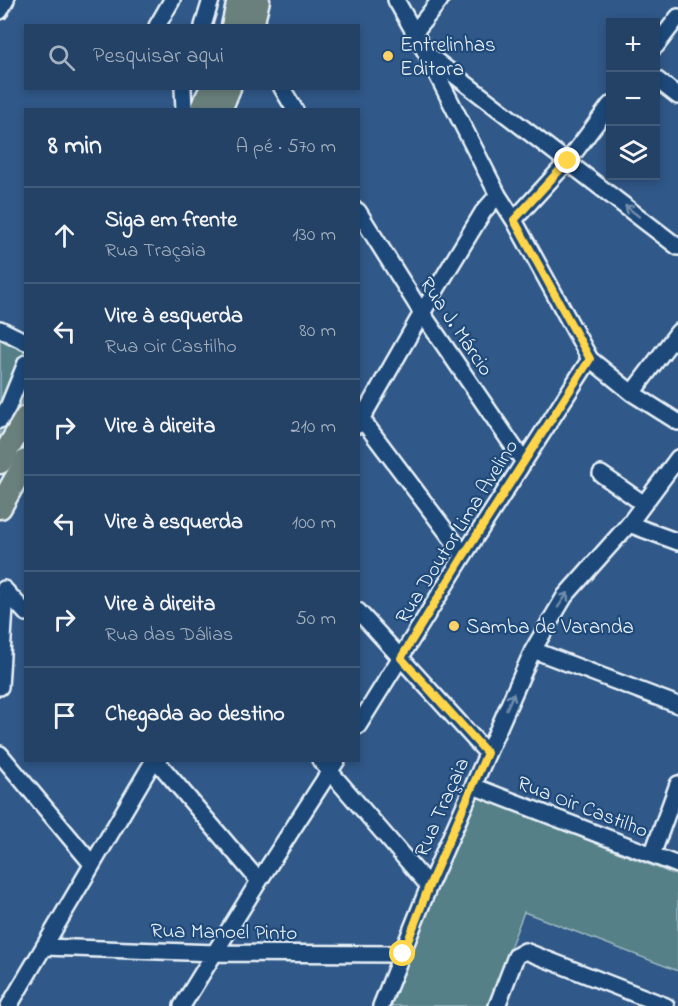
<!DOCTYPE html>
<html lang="pt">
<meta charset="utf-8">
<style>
:root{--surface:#244266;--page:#304d6f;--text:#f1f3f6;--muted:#a3b0bf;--line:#415b7a}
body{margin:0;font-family:"Indie Flower",sans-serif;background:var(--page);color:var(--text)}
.controls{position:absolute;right:18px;top:18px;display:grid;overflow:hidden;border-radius:0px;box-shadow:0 3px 9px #0003}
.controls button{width:54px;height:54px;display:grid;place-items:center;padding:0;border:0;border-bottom:2px solid var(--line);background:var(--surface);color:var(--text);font:30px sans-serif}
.stop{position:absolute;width:18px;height:18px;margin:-14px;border:4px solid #ffd54a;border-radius:50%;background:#fff}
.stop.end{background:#ffd54a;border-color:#fff;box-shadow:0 2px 6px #0008}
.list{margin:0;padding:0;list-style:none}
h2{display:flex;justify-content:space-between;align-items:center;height:78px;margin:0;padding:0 24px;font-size:26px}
h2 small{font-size:20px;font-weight:400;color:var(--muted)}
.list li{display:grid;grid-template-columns:39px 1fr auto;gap:18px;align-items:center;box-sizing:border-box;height:96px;padding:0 24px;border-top:2px solid var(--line)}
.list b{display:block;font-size:22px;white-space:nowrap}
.list p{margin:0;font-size:20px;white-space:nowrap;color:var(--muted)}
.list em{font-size:20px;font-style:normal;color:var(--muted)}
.icon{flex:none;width:33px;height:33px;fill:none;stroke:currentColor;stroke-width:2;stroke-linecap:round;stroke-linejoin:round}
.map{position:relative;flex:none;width:678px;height:1006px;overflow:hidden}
.search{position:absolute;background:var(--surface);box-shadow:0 3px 9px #0003;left:24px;top:24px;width:336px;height:66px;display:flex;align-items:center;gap:15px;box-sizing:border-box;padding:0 21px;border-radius:0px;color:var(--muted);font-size:22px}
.panel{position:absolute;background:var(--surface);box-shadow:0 3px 9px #0003;left:24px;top:108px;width:336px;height:654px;border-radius:0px}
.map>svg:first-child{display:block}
.green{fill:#558088;stroke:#9eb8c0;stroke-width:1.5}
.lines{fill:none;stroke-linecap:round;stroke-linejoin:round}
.minor-casing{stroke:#e8f1f8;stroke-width:20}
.highway-casing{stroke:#e8f1f8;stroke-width:27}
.minor{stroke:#1f4a7a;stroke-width:15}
.highway{stroke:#6a807c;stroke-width:22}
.oneway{stroke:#6f8dac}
.route{stroke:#ffd54a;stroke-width:8}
.poi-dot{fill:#ffd166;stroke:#1f4a7a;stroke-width:2}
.labels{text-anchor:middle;stroke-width:4.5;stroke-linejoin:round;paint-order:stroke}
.poi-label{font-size:21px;fill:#e8f1f8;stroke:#1f4a7a;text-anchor:start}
.street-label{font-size:21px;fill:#e8f1f8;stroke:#1f4a7a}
</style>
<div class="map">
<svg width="678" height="1006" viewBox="0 0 678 1006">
<rect width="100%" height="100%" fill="#305888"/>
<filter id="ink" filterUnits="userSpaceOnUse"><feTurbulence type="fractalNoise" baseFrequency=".0167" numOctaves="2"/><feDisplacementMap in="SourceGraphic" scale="12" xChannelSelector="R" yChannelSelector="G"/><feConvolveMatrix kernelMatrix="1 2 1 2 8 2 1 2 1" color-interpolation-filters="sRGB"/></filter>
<g filter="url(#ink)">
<!-- green -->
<path class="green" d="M0 339 26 351 25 398 0 444Z
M476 796 678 876V971L524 912 487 1006H389L432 896 465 829Z"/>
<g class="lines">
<defs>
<path id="minor" d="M396 0 426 53 498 195 514 220 590 359 632 393 678 422
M0 11 6 0
M157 26 172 0
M203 26 211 0
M414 33 440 0
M656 46 678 17
M431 57 678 247
M656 79 678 96
M183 88 184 110
M282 88 295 110
M358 211 422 313 524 462
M514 220 568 161 610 105
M0 329 26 342
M632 393 678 332
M358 414 464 555
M0 420 8 407 26 363
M358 425 422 313 483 212 498 195
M601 474 644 504
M629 524 678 542
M4 589 26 613
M358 611 487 753
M533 650 678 705
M0 687 6 591
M358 726 464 555 590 359
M0 754 92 864
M156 760 259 881
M320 760 429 886
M473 786 678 865
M652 855 678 784
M45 947 216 953 403 954
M9 1006 154 760
M182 1006 259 881 337 760
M381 1006 429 886 533 650 565 596 629 524 678 458
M497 1006 516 956 525 951 666 1006"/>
<path id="highway" d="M233 26 239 0
M252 26 258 0
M201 110 212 88
M220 110 229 88
M0 462 26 418
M0 507 26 461"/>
</defs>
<!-- minor casing -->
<use href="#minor" class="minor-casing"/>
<!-- highway casing -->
<use href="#highway" class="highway-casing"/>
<!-- minor -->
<use href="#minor" class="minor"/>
<!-- highway -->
<use href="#highway" class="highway"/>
</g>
<!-- one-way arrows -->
<defs><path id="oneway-shaft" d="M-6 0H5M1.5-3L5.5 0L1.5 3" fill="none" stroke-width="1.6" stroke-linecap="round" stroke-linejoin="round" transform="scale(1.5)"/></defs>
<g class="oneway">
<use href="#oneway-shaft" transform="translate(632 211) rotate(-142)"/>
<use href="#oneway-shaft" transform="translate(563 600) rotate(-55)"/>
<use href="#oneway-shaft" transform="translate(510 701) rotate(-66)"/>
</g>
</g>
<g class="lines" filter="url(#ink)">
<!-- route -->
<path class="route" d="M403 954 429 886 487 753 401 658 464 555 590 359 514 220 568 161"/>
</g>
<!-- markers -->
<g class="poi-dot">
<circle cx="388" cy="56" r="6"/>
<circle cx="454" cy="626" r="6"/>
</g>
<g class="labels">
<!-- poi labels -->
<g class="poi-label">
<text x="400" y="51">Entrelinhas<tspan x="400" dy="24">Editora</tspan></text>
<text x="466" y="633">Samba de Varanda</text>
</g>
<!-- street labels -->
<g class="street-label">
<text transform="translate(457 326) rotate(56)" y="7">Rua J. Márcio</text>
<text transform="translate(456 531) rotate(-58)" y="7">Rua Doutor Lima Avelino</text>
<text transform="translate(583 806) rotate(21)" y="7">Rua Oir Castilho</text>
<text transform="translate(441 807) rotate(-66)" y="7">Rua Traçaia</text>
<text transform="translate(224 931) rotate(1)" y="7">Rua Manoel Pinto</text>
</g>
</g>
</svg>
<div class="controls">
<button>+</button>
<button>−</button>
<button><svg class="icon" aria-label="layers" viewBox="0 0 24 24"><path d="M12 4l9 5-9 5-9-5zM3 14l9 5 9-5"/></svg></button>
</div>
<div class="stop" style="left:403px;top:954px"></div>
<div class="stop end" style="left:568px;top:161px"></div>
<div class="search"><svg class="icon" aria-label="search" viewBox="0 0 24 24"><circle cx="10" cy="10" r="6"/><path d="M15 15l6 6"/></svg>Pesquisar aqui</div>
<section class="panel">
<h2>8 min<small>A pé · 570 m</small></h2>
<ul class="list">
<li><svg class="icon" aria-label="ahead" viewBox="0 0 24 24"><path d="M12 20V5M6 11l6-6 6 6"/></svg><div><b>Siga em frente</b><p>Rua Traçaia</p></div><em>130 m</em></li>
<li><svg class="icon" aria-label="left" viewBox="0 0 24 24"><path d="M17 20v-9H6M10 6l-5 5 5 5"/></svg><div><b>Vire à esquerda</b><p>Rua Oir Castilho</p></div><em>80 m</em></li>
<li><svg class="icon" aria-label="right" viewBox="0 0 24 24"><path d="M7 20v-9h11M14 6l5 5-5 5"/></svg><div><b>Vire à direita</b></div><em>210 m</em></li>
<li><svg class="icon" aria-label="left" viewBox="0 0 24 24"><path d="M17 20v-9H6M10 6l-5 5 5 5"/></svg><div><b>Vire à esquerda</b></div><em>100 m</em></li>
<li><svg class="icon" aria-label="right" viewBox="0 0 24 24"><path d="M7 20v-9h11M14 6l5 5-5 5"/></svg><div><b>Vire à direita</b><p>Rua das Dálias</p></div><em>50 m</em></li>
<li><svg class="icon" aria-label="arrive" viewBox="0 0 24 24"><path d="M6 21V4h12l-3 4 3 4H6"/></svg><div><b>Chegada ao destino</b></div></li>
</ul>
</section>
</div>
